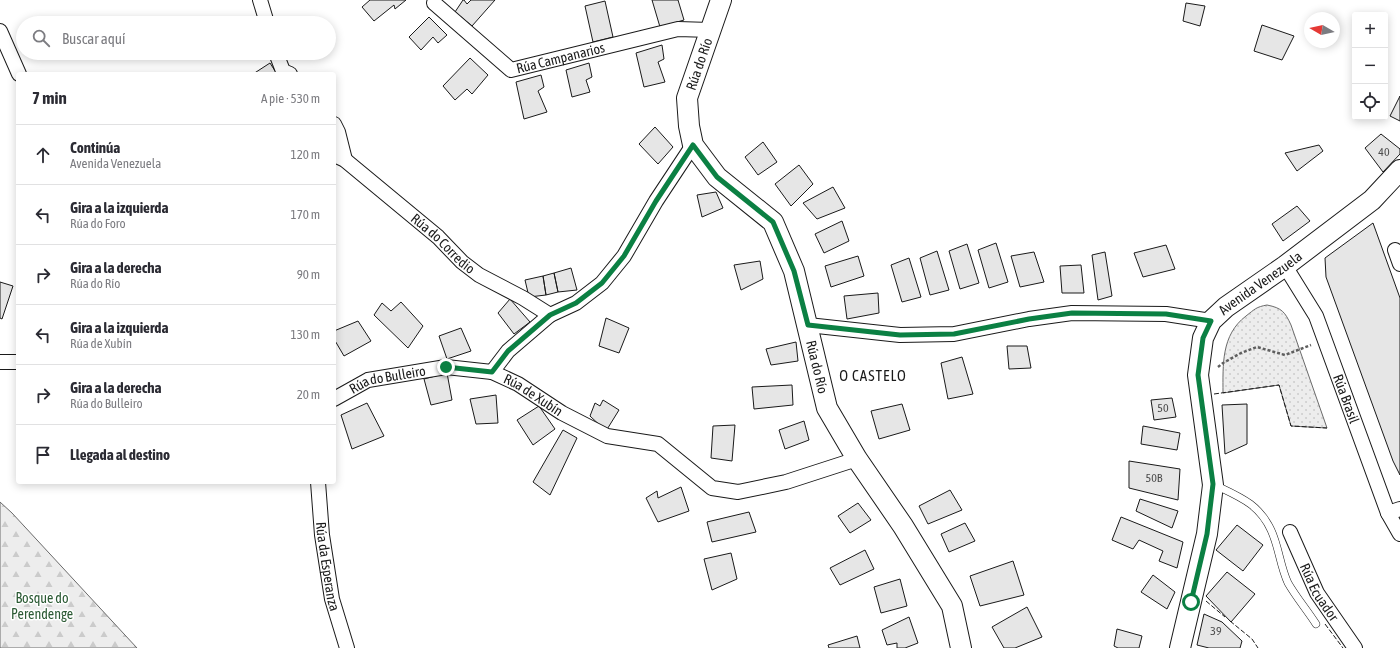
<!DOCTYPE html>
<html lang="es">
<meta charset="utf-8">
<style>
:root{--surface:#fff;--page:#f2f2f3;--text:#2b2b33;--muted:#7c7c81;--line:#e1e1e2}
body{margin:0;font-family:"Asap Condensed",sans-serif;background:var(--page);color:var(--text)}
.controls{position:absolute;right:12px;top:12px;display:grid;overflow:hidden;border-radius:4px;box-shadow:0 2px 10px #0003}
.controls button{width:36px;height:36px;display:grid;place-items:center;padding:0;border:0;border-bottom:1px solid var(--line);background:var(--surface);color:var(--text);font:20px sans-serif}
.compass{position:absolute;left:1304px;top:12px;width:36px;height:36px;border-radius:50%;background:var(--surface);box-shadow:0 2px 10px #0003;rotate:279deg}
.stop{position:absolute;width:12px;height:12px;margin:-9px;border:3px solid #0b8043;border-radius:50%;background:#fff}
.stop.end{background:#0b8043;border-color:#fff;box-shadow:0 1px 4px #0008}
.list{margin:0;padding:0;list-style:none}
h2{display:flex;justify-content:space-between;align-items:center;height:52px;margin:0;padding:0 16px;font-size:17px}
h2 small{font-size:13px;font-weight:400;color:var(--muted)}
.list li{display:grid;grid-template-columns:26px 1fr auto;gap:12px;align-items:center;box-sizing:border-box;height:60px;padding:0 16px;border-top:1px solid var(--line)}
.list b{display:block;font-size:15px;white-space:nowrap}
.list p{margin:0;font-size:13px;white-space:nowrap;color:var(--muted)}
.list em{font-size:13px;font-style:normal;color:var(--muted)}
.icon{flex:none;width:22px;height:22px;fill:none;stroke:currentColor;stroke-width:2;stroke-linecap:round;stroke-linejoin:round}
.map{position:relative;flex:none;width:1400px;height:648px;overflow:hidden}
.search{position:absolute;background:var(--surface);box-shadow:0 2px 10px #0003;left:16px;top:16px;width:320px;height:44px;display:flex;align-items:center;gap:10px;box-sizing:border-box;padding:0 14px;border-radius:22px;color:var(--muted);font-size:15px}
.panel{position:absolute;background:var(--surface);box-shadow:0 2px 10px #0003;left:16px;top:72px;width:320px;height:412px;border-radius:4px}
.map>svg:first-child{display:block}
.grass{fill:url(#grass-dots);stroke:#6a6a6a}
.forest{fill:url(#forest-firs);stroke:#6a6a6a}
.building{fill:#e6e6e6;stroke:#1a1a1a}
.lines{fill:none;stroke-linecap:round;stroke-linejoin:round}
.lane-casing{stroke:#1a1a1a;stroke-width:8}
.street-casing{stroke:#1a1a1a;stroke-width:16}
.secondary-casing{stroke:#1a1a1a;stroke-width:22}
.path{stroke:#5f5f5f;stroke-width:2.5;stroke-dasharray:3 2;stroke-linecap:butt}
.lane{stroke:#fff;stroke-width:7}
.street{stroke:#fff;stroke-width:14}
.secondary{stroke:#fff;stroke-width:20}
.fence{stroke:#1a1a1a;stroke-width:1;stroke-dasharray:5 2;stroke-linecap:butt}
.route{stroke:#0b8043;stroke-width:5}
.labels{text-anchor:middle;stroke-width:3;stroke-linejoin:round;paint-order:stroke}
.number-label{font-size:12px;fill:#4d4d4d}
.street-label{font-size:14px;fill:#1a1a1a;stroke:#fff}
.park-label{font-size:14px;fill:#2b5a34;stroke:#fff}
.neighbourhood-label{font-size:15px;letter-spacing:1px;fill:#1a1a1a;stroke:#fff}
</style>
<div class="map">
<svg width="1400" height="648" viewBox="0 0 1400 648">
<defs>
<pattern id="grass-dots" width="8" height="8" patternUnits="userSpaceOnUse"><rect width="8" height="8" fill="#ededed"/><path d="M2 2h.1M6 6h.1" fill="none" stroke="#cbcbcb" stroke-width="1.8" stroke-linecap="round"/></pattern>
<pattern id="forest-firs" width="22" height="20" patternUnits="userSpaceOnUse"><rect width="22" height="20" fill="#ededed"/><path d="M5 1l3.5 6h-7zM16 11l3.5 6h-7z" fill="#cbcbcb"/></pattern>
</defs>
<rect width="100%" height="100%" fill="#fff"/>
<!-- grass -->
<path class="grass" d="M1267 305C1282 308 1285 312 1291 325L1327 428 1291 426 1279 385 1223 393C1223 365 1221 335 1246 316 1255 309 1256 307 1267 305Z"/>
<!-- forest -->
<path class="forest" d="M0 502 12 513 137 648H0Z"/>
<!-- building -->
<path class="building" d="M370 0H406L395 9 394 5 374 21 362 7Z
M463 0H464L467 4 471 0H495L472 26 455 12Z
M652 0H678L684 20 660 27Z
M605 1 613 37 593 42 585 6Z
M1186 3 1205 6 1200 26 1183 21Z
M429 17 447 35 438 43 433 37 421 50 409 37Z
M1262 25 1294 36 1282 60 1254 51Z
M662 45 664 59 658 62 665 82 644 87 636 53Z
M470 58 488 75 472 94 467 89 455 100 443 86Z
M270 63 277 74H253Z
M589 63 592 77 586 80 590 92 572 97 566 70Z
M541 75 544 87 538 91 547 112 524 119 516 82Z
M1400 96V121L1390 116Z
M655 127 673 147 658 164 639 144Z
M1381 134 1400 149V154L1383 172 1365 148Z
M763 142 777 162 758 175 745 157Z
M1319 145 1323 151 1297 171 1285 153Z
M799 165 813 184 791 206 775 184Z
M833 187 845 208 817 219 803 203Z
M716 192 723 208 702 217 697 195Z
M1297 206 1310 221 1283 241 1272 224Z
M842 221 849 241 824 253 815 234Z
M1373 223 1400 298V475L1393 461 1326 277 1325 258Z
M996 243 1008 282 989 288 978 250Z
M967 244 979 283 960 289 949 251Z
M1166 245 1175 269 1143 277 1134 253Z
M937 251 949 290 930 295 920 258Z
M1034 252 1044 282 1020 287 1011 256Z
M1105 252 1112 296 1098 300 1092 255Z
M858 256 864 276 831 287 825 266Z
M909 258 921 297 902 302 891 265Z
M760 261 763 279 741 290 734 265Z
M1081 265 1084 293H1062L1060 266Z
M571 268 577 290 558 292 554 273Z
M554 273 558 292 546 295 543 276Z
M543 276 546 295 529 297 525 280Z
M0 282 13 286 2 319 0 318Z
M878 293 879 313 847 319 844 296Z
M510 299 530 322 514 334 498 313Z
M401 302 423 326 408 348 374 315 382 303 391 311Z
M606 318 629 328 619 353 599 346Z
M358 321 371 341 344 356 334 339V331Z
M461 328 471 351 447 359 439 336Z
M796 342 798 361 771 365 766 349Z
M1007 346H1027L1031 368 1009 369Z
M962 357 973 394 948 399 941 363Z
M447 373 452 400 431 405 424 379Z
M792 385 793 405 754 409 752 387Z
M496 395 498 423 476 424 470 399Z
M1172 398 1176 417 1154 420 1151 400Z
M603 400 619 410 606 431 590 416 595 403 600 406Z
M367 403 384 436 352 449 341 415Z
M902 404 910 430 879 439 871 411Z
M1247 404V444L1225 454 1222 405Z
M539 406 555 429 533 445 517 420Z
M804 421 809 440 785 449 779 430Z
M735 425 732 461 711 458 713 426Z
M1143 426 1180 433 1177 450 1141 444Z
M563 430 577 438 550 495 533 482Z
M1129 461 1180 469 1178 500 1129 488Z
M681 487 689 511 658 522 646 498 657 491 658 498Z
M950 490 962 510 928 524 919 506Z
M1140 499 1178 511 1172 528 1136 511Z
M858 503 871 520 850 533 838 516Z
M749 512 756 532 712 542 707 522Z
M1121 517 1183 542 1177 568 1159 561 1163 551 1139 540 1133 549 1112 540Z
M965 523 975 541 949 552 941 534Z
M1237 525 1263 545 1243 571 1216 550Z
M865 550 874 569 840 585 830 568Z
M731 553 737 579 712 590 704 559Z
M1013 561 1024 595 980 606 970 576Z
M1227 572 1255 594 1231 622 1206 596Z
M1153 575 1175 592 1167 609 1141 592Z
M900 579 907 606 881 613 874 587Z
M1027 607 1042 637 1015 648H1004L992 627Z
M1204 614 1222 622 1242 641 1240 648H1209L1197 645Z
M909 617 918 643 905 648H897V643L887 645 882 630Z
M1117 629 1142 636 1139 648H1118L1114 646Z
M857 636 860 648H829L828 645Z"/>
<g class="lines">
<defs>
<path id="lane" d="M1215 485C1240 497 1259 504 1271 530 1279 547 1280 566 1288 583 1296 597 1307 610 1316 624"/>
<g id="street">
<path d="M260 0 267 23"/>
<path id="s1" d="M434 3 511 70 678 29 710 30"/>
<path d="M0 31 19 74"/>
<path d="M276 53 283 71 290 74"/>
<path d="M334 124 338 132 345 160"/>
<path id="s2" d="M693 145 656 201 624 256 602 283 576 303 550 315 508 351 492 372 518 384 562 413 607 436 658 444 712 488 738 492 786 482 857 459"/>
<path id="s3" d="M334 155 345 160 438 237 462 262 479 275 523 298 550 315"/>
<path d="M1395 250 1400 264"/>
<path id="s4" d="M1285 266 1316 316 1388 513 1400 534"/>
<path d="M808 325 900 335 954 334 1029 319 1072 313 1166 314 1211 321"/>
<path d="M0 362H18"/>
<path id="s5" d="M334 399 368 380 446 367 492 372"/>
<path id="s6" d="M318 482 322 535 332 599 347 648"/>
<path d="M1388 513 1400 509"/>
<path id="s7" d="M1290 532 1317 593 1355 648"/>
</g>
<g id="secondary">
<path id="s8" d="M721 0 687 98 689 126 693 145 717 177 773 222 794 271 827 408 857 459 903 526 952 606 961 648"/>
<path id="s9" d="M1180 648 1207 534 1213 485 1198 375 1203 338 1211 321 1226 307 1285 266 1372 200 1400 170"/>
</g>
</defs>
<!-- lane casing -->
<use href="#lane" class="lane-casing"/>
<!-- street casing -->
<use href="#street" class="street-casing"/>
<!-- secondary casing -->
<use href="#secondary" class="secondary-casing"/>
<!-- path -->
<path class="path" d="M1218 367 1223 363 1241 353 1257 347 1285 355 1311 345"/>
<!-- lane -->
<use href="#lane" class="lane"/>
<!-- street -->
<use href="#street" class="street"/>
<!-- secondary -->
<use href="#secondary" class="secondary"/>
<!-- fence -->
<path class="fence" d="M1214 394 1279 385 1291 426 1327 428
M1206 601 1225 617
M1230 621 1252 639 1258 648
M1325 624 1343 648"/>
</g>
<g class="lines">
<!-- route -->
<path class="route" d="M446 367 492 372 508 351 550 315 576 303 602 283 624 256 656 201 693 145 717 177 773 222 794 271 808 325 900 335 954 334 1029 319 1072 313 1166 314 1211 321 1203 338 1198 375 1213 484 1207 534 1191 602"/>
</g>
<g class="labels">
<!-- number labels -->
<g class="number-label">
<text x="1384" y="156">40</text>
<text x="1163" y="412">50</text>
<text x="1154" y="482">50B</text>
<text x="1216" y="635">39</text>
</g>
<!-- street labels -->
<g class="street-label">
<text dy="5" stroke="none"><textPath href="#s1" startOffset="153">Rúa Campanarios</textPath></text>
<text transform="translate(699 64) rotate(-71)" y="5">Rúa do Río</text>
<text dy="5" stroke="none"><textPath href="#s3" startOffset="141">Rúa do Corredio</textPath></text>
<text dy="5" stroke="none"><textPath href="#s9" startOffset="396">Avenida Venezuela</textPath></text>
<text dy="5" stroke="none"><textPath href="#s8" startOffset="415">Rúa do Río</textPath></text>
<text dy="5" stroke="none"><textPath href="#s5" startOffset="58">Rúa do Bulleiro</textPath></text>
<text dy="5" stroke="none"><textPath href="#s2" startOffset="356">Rúa de Xubín</textPath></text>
<text dy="5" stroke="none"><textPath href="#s4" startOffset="147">Rúa Brasil</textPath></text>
<text dy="5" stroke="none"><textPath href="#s6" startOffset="85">Rúa da Esperanza</textPath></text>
<text dy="5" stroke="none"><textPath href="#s7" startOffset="67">Rúa Ecuador</textPath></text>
</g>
<!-- park labels -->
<g class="park-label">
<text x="42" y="603">Bosque do<tspan x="42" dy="16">Perendenge</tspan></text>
</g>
<!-- neighbourhood labels -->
<g class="neighbourhood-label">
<text x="873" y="381">O CASTELO</text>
</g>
</g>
</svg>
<div class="controls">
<button>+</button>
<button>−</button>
<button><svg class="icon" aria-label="locate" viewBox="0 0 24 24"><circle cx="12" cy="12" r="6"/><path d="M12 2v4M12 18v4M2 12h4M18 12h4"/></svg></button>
</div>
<svg class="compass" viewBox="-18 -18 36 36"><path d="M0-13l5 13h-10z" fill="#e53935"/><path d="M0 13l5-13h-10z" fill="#7c7c81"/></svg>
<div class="stop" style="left:1191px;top:602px"></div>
<div class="stop end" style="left:446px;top:367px"></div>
<div class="search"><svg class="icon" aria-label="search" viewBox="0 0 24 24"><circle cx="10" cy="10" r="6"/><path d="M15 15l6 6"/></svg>Buscar aquí</div>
<section class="panel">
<h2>7 min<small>A pie · 530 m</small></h2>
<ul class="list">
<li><svg class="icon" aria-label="ahead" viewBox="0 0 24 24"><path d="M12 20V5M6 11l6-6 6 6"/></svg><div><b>Continúa</b><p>Avenida Venezuela</p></div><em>120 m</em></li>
<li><svg class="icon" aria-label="left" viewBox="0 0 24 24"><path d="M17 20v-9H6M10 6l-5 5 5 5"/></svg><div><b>Gira a la izquierda</b><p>Rúa do Foro</p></div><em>170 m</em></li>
<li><svg class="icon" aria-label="right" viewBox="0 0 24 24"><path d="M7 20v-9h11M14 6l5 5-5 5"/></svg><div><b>Gira a la derecha</b><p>Rúa do Río</p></div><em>90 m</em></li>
<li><svg class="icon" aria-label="left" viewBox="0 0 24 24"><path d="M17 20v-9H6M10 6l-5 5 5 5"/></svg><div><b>Gira a la izquierda</b><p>Rúa de Xubín</p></div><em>130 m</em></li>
<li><svg class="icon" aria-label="right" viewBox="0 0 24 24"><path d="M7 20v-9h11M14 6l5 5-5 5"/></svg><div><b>Gira a la derecha</b><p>Rúa do Bulleiro</p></div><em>20 m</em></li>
<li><svg class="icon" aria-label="arrive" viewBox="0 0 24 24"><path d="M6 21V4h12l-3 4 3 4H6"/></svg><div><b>Llegada al destino</b></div></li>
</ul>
</section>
</div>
